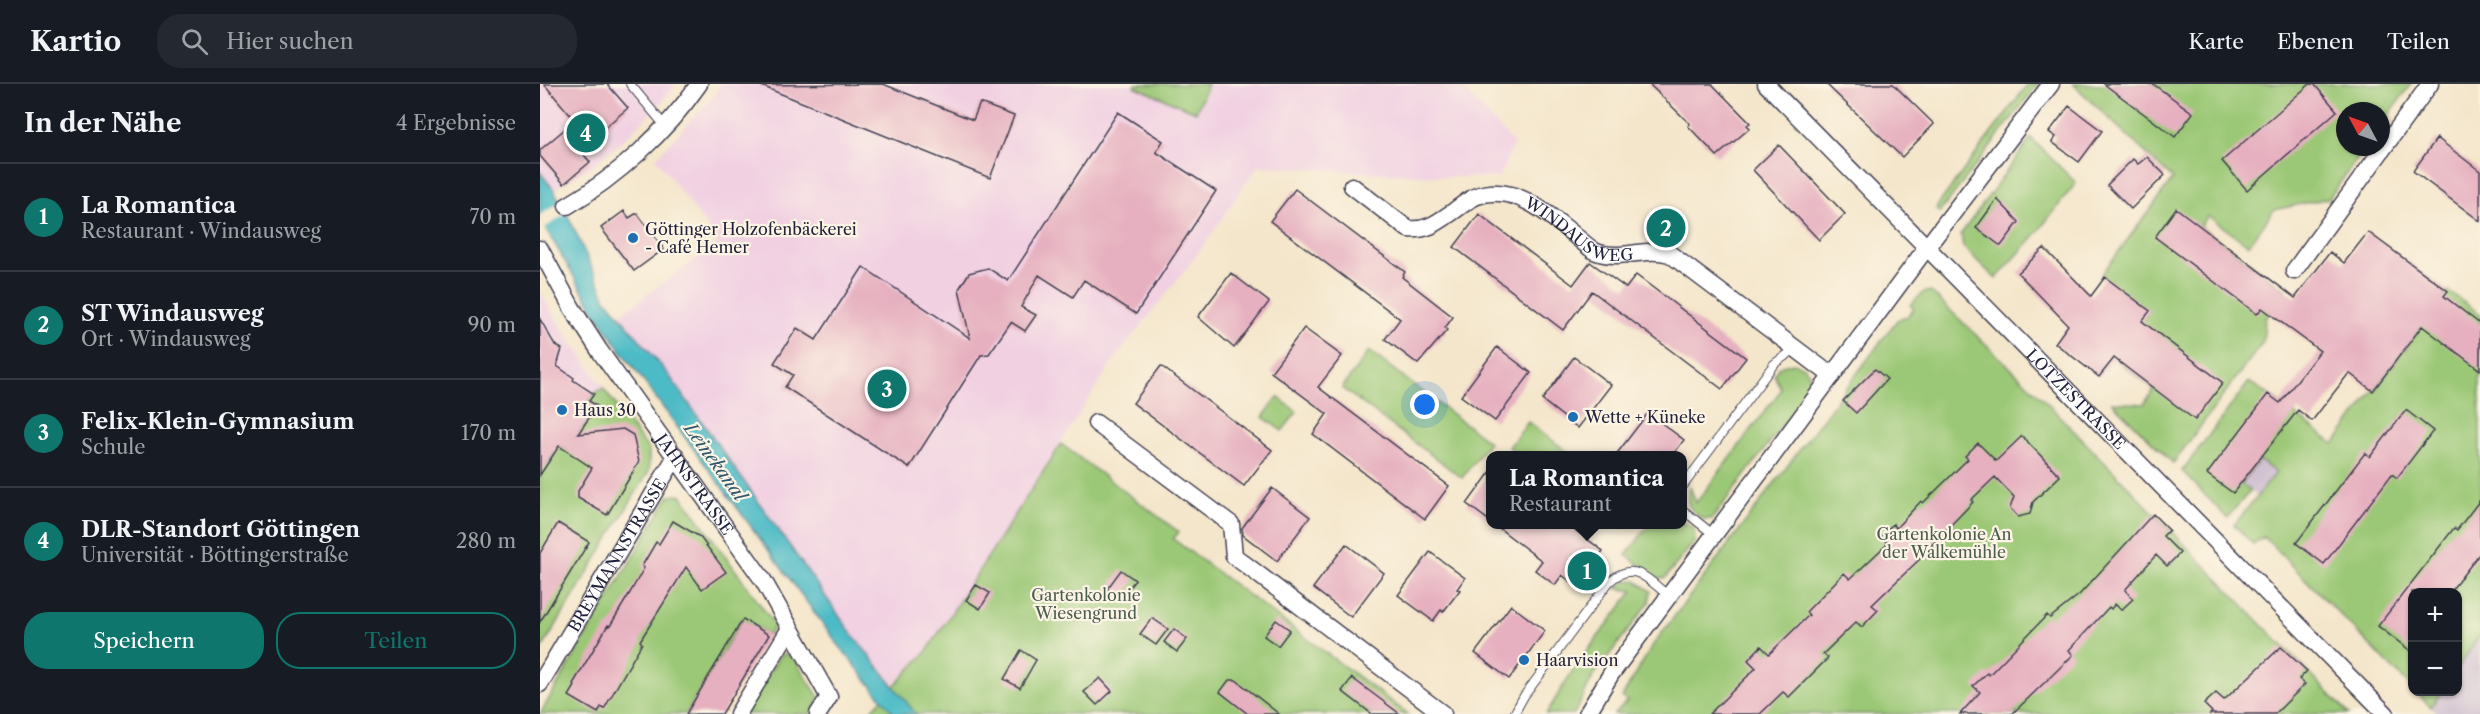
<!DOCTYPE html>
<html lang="de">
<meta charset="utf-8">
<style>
:root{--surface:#171b24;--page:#242831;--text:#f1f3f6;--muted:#9ea1a6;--line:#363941;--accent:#0f766e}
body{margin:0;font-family:"Libre Caslon Text",serif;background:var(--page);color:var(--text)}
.controls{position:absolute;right:18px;bottom:18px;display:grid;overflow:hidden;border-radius:12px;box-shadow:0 2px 4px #0004}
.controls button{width:54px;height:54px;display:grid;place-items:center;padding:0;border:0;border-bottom:2px solid var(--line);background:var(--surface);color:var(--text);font:30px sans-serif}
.compass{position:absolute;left:1796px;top:18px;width:54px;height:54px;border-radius:50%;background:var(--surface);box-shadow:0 2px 4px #0004;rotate:311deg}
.you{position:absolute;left:885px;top:321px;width:21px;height:21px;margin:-15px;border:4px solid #fff;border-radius:50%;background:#1a73e8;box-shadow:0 0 0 9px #1a73e833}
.badge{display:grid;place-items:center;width:39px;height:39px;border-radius:50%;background:var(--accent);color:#fff;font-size:20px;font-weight:700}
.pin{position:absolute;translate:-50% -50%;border:3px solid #fff;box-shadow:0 2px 6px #0006}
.popup{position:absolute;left:946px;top:367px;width:201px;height:78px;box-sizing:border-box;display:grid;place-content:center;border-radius:12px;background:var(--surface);filter:drop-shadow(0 2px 4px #0005);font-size:20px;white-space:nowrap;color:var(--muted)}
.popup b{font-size:22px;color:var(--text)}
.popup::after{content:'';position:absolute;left:50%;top:100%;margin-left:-12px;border:12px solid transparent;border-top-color:var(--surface)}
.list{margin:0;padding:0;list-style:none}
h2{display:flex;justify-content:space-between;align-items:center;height:78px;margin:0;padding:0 24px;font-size:26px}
h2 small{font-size:20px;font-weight:400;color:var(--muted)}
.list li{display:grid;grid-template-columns:39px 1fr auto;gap:18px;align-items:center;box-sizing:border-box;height:108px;padding:0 24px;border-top:2px solid var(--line)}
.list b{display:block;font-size:22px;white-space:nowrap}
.list p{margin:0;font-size:20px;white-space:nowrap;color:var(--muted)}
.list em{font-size:20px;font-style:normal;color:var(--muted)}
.actions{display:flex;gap:12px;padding:18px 24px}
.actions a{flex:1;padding:14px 0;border:2px solid var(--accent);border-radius:24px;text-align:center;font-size:21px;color:var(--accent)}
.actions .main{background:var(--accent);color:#fff}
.icon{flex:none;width:33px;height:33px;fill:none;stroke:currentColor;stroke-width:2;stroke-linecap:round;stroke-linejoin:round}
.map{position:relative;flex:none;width:1940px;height:630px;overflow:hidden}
header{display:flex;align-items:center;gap:36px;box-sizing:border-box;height:84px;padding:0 30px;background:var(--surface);border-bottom:2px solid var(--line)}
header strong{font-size:28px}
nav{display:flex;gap:33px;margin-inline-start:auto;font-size:21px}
.search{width:420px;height:54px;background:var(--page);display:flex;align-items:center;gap:15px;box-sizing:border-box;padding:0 21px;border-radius:24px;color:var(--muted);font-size:22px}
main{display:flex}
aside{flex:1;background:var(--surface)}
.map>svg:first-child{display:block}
.built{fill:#f1d0e2}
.industrial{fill:#cebed0}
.green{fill:#9bc876;stroke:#5e7558;stroke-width:1.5}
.water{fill:#4dbbc6;stroke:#386e80;stroke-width:1.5}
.pier{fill:#f4e6cb}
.building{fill:#e6b0c0}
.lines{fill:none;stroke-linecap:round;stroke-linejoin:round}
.service-casing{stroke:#423f51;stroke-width:10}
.minor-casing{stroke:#423f51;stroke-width:19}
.service{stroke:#fff;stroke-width:8}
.minor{stroke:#fff;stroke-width:16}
.poi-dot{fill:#1f6fb2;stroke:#fcf5e5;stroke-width:2}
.labels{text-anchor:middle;stroke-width:4.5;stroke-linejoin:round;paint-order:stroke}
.street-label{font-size:16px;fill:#22223b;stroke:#fcf5e5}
.poi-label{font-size:16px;fill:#22223b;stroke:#fcf5e5;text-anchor:start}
.park-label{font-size:16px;fill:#4c5c50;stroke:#fcf5e5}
.water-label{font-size:18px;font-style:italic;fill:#31586c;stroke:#fcf5e5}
</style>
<header>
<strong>Kartio</strong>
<div class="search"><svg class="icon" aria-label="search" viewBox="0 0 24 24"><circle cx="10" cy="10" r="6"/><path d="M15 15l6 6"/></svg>Hier suchen</div>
<nav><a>Karte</a><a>Ebenen</a><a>Teilen</a></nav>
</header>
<main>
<aside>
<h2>In der Nähe<small>4 Ergebnisse</small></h2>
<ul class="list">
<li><span class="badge">1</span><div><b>La Romantica</b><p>Restaurant · Windausweg</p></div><em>70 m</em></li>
<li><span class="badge">2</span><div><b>ST Windausweg</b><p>Ort · Windausweg</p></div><em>90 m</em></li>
<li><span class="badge">3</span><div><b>Felix-Klein-Gymnasium</b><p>Schule</p></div><em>170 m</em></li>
<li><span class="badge">4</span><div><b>DLR-Standort Göttingen</b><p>Universität · Böttingerstraße</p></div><em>280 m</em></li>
</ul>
<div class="actions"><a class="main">Speichern</a><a>Teilen</a></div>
</aside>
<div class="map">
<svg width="1940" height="630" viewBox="0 0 1940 630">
<rect width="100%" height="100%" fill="#fcf5e5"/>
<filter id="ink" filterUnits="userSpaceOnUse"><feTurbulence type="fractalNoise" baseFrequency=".0167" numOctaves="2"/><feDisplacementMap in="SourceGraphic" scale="12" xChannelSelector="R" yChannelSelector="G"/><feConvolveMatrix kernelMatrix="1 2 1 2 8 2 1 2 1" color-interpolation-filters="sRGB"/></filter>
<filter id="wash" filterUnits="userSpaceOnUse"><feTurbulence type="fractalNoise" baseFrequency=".008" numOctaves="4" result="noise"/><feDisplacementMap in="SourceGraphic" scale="24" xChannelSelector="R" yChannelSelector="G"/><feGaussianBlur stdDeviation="1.35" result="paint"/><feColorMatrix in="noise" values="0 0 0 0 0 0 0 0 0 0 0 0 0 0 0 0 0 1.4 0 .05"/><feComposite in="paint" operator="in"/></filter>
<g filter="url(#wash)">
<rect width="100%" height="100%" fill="#f4e6cb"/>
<!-- built -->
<path class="built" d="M0 0H135L122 18 78 61 53 81 0 114Z
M180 0H919L974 60 959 93H909L718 82 656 172 571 280 387 567 353 601 312 550 128 290 79 231 179 159 116 74 175 11Z
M0 207 19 240 83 331 0 400Z"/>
<!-- industrial -->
<path class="industrial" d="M1719 376 1737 389 1718 413 1701 400Z
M1940 551V628L1939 630H1898L1891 623 1901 608H1918V584Z"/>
<!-- green -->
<path class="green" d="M595 0H668L656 28 594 2Z
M1488 0H1498L1400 128 1396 125 1398 121Z
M1533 0H1871L1841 42V27H1805V63H1826L1789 114 1734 126 1708 161 1668 132 1660 142 1746 207 1725 235 1723 258 1633 379 1572 318 1604 320 1614 305 1574 274 1609 227 1561 191 1633 95Z
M1491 54 1536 99 1496 150 1456 195 1423 163 1421 150Z
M1908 207 1940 230V551L1918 584V508H1872V604L1724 453 1713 460 1694 441 1736 389 1719 376 1701 400 1710 407 1687 434 1642 387 1709 298 1728 310 1794 360Z
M1384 208H1391L1503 315 1809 630H1074L1087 617 1082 613 1113 561 1357 236 1363 233 1366 234 1374 225 1370 221Z
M829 267 949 358 922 394 802 304Z
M1253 279C1268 282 1273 292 1269 306L1175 431 1172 435H1163C1150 426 1144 420 1150 403L1156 419 1241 306 1234 290 1239 283Z
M63 304 109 366V387L0 568V375L8 380 19 362 27 367 57 323 49 317 54 310Z
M738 313 757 328 742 347 723 333Z
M988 338 1032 371H980L969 363Z
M521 360 639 448 633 455 868 630H328L387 567Z
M141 411 235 541 229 551 202 535 147 629 148 630H0L129 412Z
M1143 437 1154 445 1155 457 1125 494H1117L1086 471 1109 441 1143 440Z
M1090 496 1096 497 1111 507 1109 519 1054 591 1034 630H1006L1035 583 1093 507 1075 504Z
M246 570 255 576 280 615 270 630H204L240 571Z
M1876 608H1901L1891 623Z"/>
<!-- water -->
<path class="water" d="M0 88 14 106 30 136 66 215 128 290 312 550 376 630H354L297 559 85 272 56 230 0 135Z"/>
<!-- pier -->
<path class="pier" d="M23 116 29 128 3 145 0 141V131Z"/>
<g id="blocks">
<!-- building -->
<path class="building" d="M4 0H67L88 24 39 65 50 78 24 100 0 72V66L32 39 29 35 32 33Z
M343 0 433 36 440 19 474 32 450 94 219 1Z
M1109 0H1172L1210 39 1207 41 1210 44 1177 72 1148 42 1150 40Z
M1286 0H1353L1394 40 1362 73Z
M1564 0H1613L1653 29 1635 53Z
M1770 0H1774L1797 27 1707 106 1682 77Z
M1529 22 1562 47 1539 78 1512 58 1516 53 1509 48Z
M578 28 623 57 616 68 676 107 596 230 544 196 533 213 499 191 481 223 496 231 485 247 471 238 449 270 441 271 369 384 245 303 253 291 234 279 257 244 276 256 323 183 430 254 419 205 429 189 448 184 468 197Z
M1897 54 1940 87V137L1873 87Z
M1239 61 1305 130 1279 156 1213 86Z
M1607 73 1625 91 1591 125 1567 101 1593 75 1598 80Z
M755 105 865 188 862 193 913 233 905 244 907 246 878 280 845 255 860 235 730 137Z
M1457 115 1479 138 1461 162 1436 144Z
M1636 124 1755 214 1790 168 1804 179 1828 148 1908 207 1904 212 1940 240V286L1882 242 1833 307 1809 289 1772 337 1758 326 1693 409 1667 390 1728 310 1740 319 1780 267 1722 224 1717 230 1615 153Z
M84 127 89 134 97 129 124 165 94 187 61 144Z
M939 130 1033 201 1050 178 1086 204 1096 191 1206 274 1182 305 1052 207 1023 246 914 163Z
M1504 164 1551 212 1565 193 1610 227 1602 237 1683 299 1655 336 1574 274 1559 293 1515 259 1528 241 1478 189Z
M691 189 729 218 694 264 658 233Z
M0 235 15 261 22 265 17 282 34 294 33 296 54 310 49 317 57 322 38 350 83 345 93 351 99 378 67 431 38 414V407L52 384 19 362 0 391Z
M764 244 802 272 778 303 909 402 885 435 773 350 787 330 731 288Z
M957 263 991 289 955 337 921 312Z
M1034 273 1071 301 1038 344 1002 316Z
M621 282 732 366 704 402 593 319Z
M1335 285 1347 295 1316 329 1303 317Z
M1866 326 1893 347 1857 394 1852 390 1784 480 1756 459 1825 369 1830 373Z
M1108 329 1144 356 1132 372H1075Z
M1482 352 1520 392 1493 418 1490 430 1478 433 1470 424 1474 413 1455 393 1431 416 1433 418 1383 470 1384 471 1332 521 1338 526 1322 543 1316 538 1283 570 1288 574 1249 613 1243 608 1220 630H1169L1216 584 1208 576 1221 562 1229 570 1269 531 1266 528 1304 489 1310 495 1348 459 1341 452 1353 440 1356 444 1381 417 1383 419 1428 375 1425 372 1438 359 1456 377Z
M951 387V438L927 420Z
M732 404 770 433 737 477 703 451 702 444Z
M1940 416V469L1910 508H1872V568L1838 542 1914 444 1917 446Z
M1613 430 1629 446 1623 452 1640 469 1627 482 1616 471 1585 506 1593 515 1581 526 1575 520 1571 525 1569 523 1529 566 1533 571 1472 630H1420L1440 608 1433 602 1447 589 1449 591 1507 531 1510 534 1540 510Z
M133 437 160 453 186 488 162 505 146 483 100 557 102 559 64 625 61 623 58 629 29 612 35 602 33 600 68 541 70 542 91 507 104 484 102 482 116 458 119 460Z
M18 439 49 458 0 538V469Z
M955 441H1028L1063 467 1036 502 1022 491 1015 501 995 486 1002 477Z
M806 460 844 489 811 533 773 504Z
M890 468 925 494 917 505 920 506 903 528 901 526 893 537 858 511Z
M581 486 595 496 581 515 567 505Z
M436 501 450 509 440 525 426 516Z
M971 521 1005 547 969 595 935 569Z
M612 534 628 545 616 561 600 550Z
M203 535 229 551 201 598 182 630H146Z
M736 536 750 546 738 562 724 552Z
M634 545 647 555 637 568 624 558Z
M1741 563 1767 587 1759 595 1765 600 1735 630H1670L1672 628 1664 620 1676 609 1684 616Z
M481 566 496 576 480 604 464 595Z
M560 594 572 607 557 621 544 608Z
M812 594 860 630H832L802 607Z
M689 596H696L739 630H708L680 608Z"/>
</g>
</g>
<g filter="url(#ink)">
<use href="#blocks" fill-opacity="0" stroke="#423f51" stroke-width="1.5"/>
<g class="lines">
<defs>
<path id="service" d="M90 0 125 42
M1143 402 1234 280 1255 265
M1143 426 1174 451
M974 630 984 612 1069 498C1094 475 1107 495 1129 512"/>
<g id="minor">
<path id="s1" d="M1226 0 1846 630"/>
<path id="s2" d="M812 102 868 145C888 147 898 138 914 127 921 122 929 115 937 112 980 96 1022 143 1054 167 1080 178 1104 162 1130 170L1292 292"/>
<path d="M27 122C78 92 125 49 159 0"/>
<path id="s3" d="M0 165 32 224 59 266 223 496 289 613 278 630"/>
<path d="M1754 187 1890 0"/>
<path d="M556 339 691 440 694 472 903 630"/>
<path id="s4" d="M0 600 136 372"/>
<path d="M198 630 249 546"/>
<path d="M1047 630 1071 590 1387 163 1511 0"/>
</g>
</defs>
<!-- service casing -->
<use href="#service" class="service-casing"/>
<!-- minor casing -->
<use href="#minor" class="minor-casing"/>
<!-- service -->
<use href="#service" class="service"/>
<!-- minor -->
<use href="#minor" class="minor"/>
</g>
</g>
<!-- markers -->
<g class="poi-dot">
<circle cx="93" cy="154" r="6"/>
<circle cx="22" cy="326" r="6"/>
<circle cx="1033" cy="333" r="6"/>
<circle cx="984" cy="576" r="6"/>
</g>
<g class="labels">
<!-- street labels -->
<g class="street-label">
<text dy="6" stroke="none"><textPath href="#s2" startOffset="262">WINDAUSWEG</textPath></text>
<text dy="6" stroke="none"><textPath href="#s1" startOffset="442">LOTZESTRASSE</textPath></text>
<text dy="6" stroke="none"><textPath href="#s3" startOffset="282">JAHNSTRASSE</textPath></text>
<text dy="6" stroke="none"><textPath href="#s4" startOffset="150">BREYMANNSTRASSE</textPath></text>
</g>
<!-- poi labels -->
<g class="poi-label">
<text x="105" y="151">Göttinger Holzofenbäckerei<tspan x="105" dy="18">- Café Hemer</tspan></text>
<text x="34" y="332">Haus 30</text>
<text x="1045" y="339">Wette + Küneke</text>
<text x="996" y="582">Haarvision</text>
</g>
<!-- park labels -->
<g class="park-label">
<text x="1404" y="456">Gartenkolonie An<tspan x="1404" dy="18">der Walkemühle</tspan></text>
<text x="546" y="517">Gartenkolonie<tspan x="546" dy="18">Wiesengrund</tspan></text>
</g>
<!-- water labels -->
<g class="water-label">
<text transform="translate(175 378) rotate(54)" y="6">Leinekanal</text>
</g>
</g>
</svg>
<div class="controls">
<button>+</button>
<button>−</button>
</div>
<svg class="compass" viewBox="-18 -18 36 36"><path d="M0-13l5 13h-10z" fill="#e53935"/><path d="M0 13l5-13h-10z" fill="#9ea1a6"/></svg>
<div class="you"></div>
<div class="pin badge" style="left:1047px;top:487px">1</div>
<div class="popup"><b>La Romantica</b>Restaurant</div>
<div class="pin badge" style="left:1126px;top:144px">2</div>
<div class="pin badge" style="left:347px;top:305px">3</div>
<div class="pin badge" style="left:46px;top:49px">4</div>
</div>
</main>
